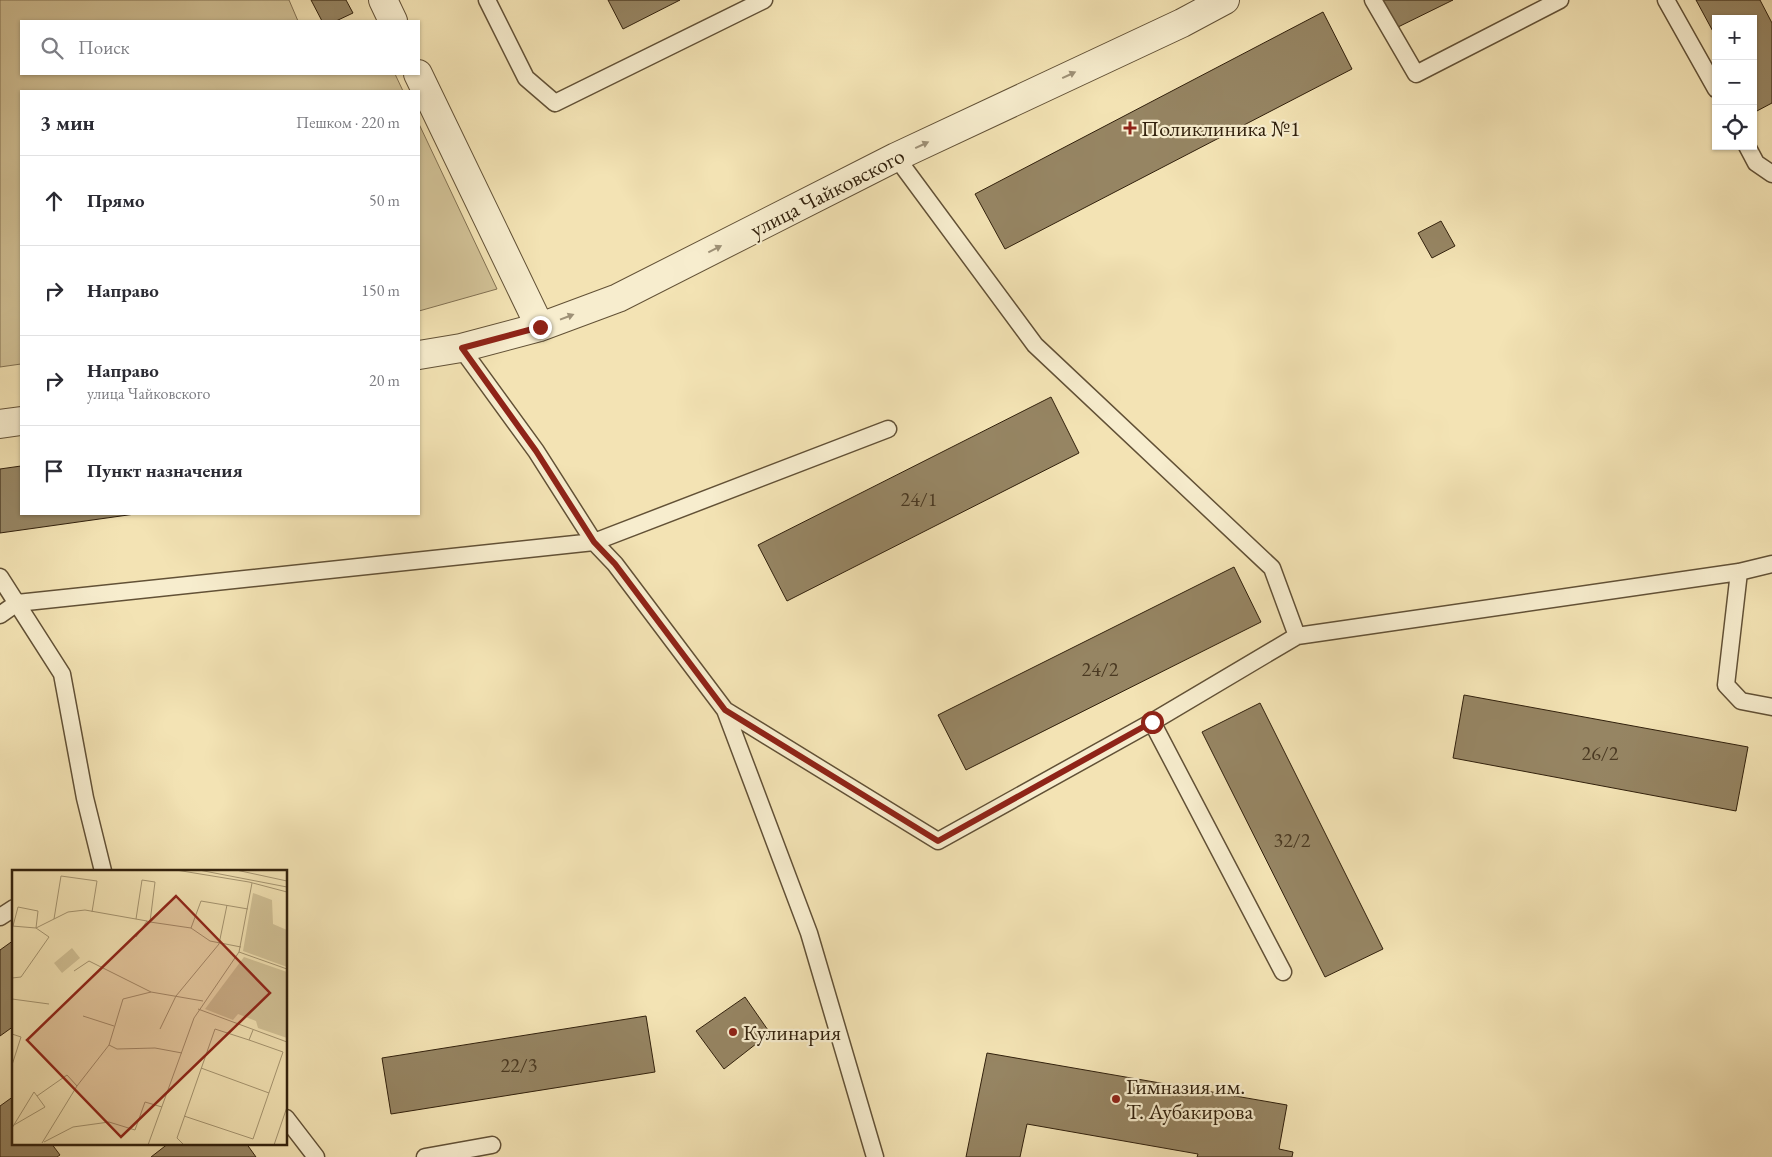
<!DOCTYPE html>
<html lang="ru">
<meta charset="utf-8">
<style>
:root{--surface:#fff;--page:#f2f2f3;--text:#2b2b33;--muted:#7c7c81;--line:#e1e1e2}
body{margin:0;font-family:"EB Garamond",serif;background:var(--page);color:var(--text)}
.controls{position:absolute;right:15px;top:15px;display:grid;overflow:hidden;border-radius:0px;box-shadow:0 1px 4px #0004}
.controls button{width:45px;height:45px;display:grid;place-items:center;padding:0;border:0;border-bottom:1px solid var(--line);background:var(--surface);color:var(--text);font:25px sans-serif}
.stop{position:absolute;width:15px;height:15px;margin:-11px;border:4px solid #8f2418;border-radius:50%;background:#fff}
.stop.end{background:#8f2418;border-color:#fff;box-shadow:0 1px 5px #0008}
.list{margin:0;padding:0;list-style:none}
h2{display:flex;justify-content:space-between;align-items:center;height:65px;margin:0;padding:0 20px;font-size:21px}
h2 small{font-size:16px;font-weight:400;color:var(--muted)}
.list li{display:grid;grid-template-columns:32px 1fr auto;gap:15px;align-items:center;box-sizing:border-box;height:90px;padding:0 20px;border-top:1px solid var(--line)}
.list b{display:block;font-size:19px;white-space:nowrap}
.list p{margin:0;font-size:16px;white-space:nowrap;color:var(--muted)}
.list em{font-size:16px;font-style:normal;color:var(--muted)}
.icon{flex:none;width:28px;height:28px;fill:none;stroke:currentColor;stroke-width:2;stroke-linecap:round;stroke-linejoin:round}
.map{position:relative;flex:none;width:1772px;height:1157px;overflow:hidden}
.search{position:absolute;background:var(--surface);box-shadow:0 1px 4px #0004;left:20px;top:20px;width:400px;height:55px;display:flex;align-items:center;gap:12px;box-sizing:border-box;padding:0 18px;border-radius:0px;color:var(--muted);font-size:19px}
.panel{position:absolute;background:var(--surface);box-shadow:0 1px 4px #0004;left:20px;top:90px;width:400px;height:425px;border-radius:0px}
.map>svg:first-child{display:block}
.green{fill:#d2c297;stroke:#827152}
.building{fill:#968563;stroke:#31200c}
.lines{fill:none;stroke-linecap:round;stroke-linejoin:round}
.service-casing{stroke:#625136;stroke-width:19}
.tertiary-casing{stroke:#625136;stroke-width:30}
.service{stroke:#f7edce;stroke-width:16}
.tertiary{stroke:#f7edce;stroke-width:28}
.oneway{fill:#9e9177}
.route{stroke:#8f2418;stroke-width:6}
.poi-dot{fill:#8f2418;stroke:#f7edce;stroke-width:2}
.labels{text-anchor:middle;stroke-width:4.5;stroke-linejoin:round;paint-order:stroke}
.number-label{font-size:20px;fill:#4a3922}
.poi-label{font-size:22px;fill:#31200c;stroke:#f7edce;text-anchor:start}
.street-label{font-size:22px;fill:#31200c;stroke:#f7edce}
.inset-road{fill:none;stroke:#a59571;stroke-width:1}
.view{fill:#8f2418;fill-opacity:0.15;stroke:#8f2418;stroke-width:2.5}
.inset-edge{fill:none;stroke:#31200c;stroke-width:2.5}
</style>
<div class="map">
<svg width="1772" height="1157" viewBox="0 0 1772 1157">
<rect width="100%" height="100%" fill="#f3e3b4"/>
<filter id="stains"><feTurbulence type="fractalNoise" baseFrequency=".004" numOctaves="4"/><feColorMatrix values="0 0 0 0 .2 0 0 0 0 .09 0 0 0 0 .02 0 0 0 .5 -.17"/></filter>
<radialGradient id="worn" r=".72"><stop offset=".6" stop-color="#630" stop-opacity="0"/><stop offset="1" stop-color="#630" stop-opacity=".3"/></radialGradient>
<!-- green -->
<path class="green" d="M0 0H289L298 21H21V74H395L403 91H21V364L0 367Z
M419 124 497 289 419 311Z"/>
<!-- building -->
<path class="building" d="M311 0H346L353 13 336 21H322Z
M608 0H680L623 29Z
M1380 0H1453L1394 29Z
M1696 0H1760L1772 23V103L1755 112 1753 108V19H1716V37Z
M1323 12 1352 69 1005 249 975 194Z
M1441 221 1455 246 1432 258 1418 233Z
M1051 397 1079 453 787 601 758 545Z
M21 466V514H135L0 533V469Z
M1234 567 1261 622 966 770 938 715Z
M1464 695 1748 747 1736 811 1453 758Z
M1260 703 1383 949 1325 977 1202 732Z
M14 940V1026L0 1036V950Z
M745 997 770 1033 724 1069 696 1031Z
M646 1016 655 1072 391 1114 382 1058Z
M987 1053 1287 1105 1279 1149 1293 1152 1292 1157H1197L1198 1154 1027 1124 1020 1157H966Z
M14 1096V1143H51L60 1155 57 1157H0V1106Z
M169 1143H246L256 1157H151Z"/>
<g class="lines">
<defs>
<path id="service" d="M487 0 526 78 555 103 764 0
M1373 0 1416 74 1560 0
M1666 0 1716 89
M1747 146 1756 163 1772 174
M896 157 1035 345 1272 568 1297 636 1739 572 1772 564
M461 348 536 451 594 542 615 564 725 710 809 933 875 1157
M1739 572 1726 685 1741 701 1772 707
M0 577 62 674 85 798 103 871
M0 615 17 603 594 542 888 429
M725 710 938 841 1152 722 1297 636
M1152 722 1283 972
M0 917 14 908
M286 1118 316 1157
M425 1157 492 1145"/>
<path id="tertiary" d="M383 0 393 21
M418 74 540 327
M419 355 461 348 540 327 618 298 896 157 1182 23 1225 0
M0 424 21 421"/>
</defs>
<!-- service casing -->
<use href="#service" class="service-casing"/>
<!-- tertiary casing -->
<use href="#tertiary" class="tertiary-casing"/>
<!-- service -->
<use href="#service" class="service"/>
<!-- tertiary -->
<use href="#tertiary" class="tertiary"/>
</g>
<!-- one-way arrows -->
<defs><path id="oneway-solid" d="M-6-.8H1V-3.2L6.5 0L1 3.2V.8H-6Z" transform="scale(1.25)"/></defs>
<g class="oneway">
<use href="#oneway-solid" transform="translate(1069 75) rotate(-25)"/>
<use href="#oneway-solid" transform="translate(922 145) rotate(-25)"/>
<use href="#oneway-solid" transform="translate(715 249) rotate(-27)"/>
<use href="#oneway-solid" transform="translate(567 317) rotate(-21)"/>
</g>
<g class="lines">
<!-- route -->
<path class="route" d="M540 327 462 348 536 451 594 542 615 564 725 710 938 841 1152 722"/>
</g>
<!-- markers -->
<g class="poi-dot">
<path d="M1127.5 120.5h5v5h5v5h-5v5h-5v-5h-5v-5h5z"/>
<circle cx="733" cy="1032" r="5"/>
<circle cx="1116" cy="1099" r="5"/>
</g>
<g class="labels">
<!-- number labels -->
<g class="number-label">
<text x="919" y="506">24/1</text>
<text x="1100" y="676">24/2</text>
<text x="1600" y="760">26/2</text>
<text x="1292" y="847">32/2</text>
<text x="519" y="1072">22/3</text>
</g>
<!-- poi labels -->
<g class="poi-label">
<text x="1141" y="136">Поликлиника №1</text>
<text x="743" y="1040">Кулинария</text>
<text x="1126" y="1094">Гимназия им.<tspan x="1126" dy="25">Т. Аубакирова</tspan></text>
</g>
<!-- street labels -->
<g class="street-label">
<text transform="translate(827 192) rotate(-27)" y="8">улица Чайковского</text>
</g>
</g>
<!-- overview -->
<g transform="translate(12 870)">
<rect width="275" height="275" fill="#f3e3b4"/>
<path d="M241 23 260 30 261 54 275 60V97L231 81ZM60 78 68 88 50 103 42 93ZM232 87 275 102V168L246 158 244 151 226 144 221 150 193 139Z" fill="#d2c297"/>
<path class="inset-road" d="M164 0 237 12 275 22M187 0 275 17M224 0 275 11M42 49 49 6 85 11 80 42M124 49 130 10 143 12 138 52M0 56 24 58 56 42 73 40 135 51M179 58 189 31 236 39M124 67 135 51 138 52 179 58 198 71 229 77M227 82 275 99M62 101 77 91 139 122 191 131M0 108 9 107 37 67 24 58 26 41 6 37 1 56M0 129 37 134M186 139 275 172M71 146 102 156M148 159 164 126 207 74 215 35M0 164 9 167 0 195M97 175 111 129 139 122M189 198 257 223M172 246 241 269 271 182 237 170 241 160M2 255 33 237 25 226M0 258 22 222 25 226 55 205 65 216M32 272 61 257 97 252 123 260 133 232 150 237M30 273 65 216 97 175 105 179 143 178 170 183M136 275 182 148 227 82 240 13M172 275 165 268 203 159 237 170M262 275 275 237"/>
<path class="view" d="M164 26 258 123 109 267 15 170Z"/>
<rect width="275" height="275" class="inset-edge"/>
</g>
<rect width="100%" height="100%" filter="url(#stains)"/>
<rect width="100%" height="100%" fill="url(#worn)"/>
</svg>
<div class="controls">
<button>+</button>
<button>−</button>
<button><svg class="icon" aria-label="locate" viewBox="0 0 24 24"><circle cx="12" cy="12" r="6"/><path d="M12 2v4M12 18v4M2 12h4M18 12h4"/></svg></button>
</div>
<div class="stop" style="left:1152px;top:722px"></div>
<div class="stop end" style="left:540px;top:327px"></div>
<div class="search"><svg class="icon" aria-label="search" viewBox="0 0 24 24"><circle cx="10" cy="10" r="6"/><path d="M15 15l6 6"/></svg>Поиск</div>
<section class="panel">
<h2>3 мин<small>Пешком · 220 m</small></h2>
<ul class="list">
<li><svg class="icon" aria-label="ahead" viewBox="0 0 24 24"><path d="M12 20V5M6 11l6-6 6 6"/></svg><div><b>Прямо</b></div><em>50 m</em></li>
<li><svg class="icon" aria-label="right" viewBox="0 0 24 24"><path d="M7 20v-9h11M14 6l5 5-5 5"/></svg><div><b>Направо</b></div><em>150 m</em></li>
<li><svg class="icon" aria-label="right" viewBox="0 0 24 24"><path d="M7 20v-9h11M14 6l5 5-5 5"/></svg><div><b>Направо</b><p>улица Чайковского</p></div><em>20 m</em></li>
<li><svg class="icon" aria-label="arrive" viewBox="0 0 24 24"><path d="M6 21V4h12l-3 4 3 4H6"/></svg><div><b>Пункт назначения</b></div></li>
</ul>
</section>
</div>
